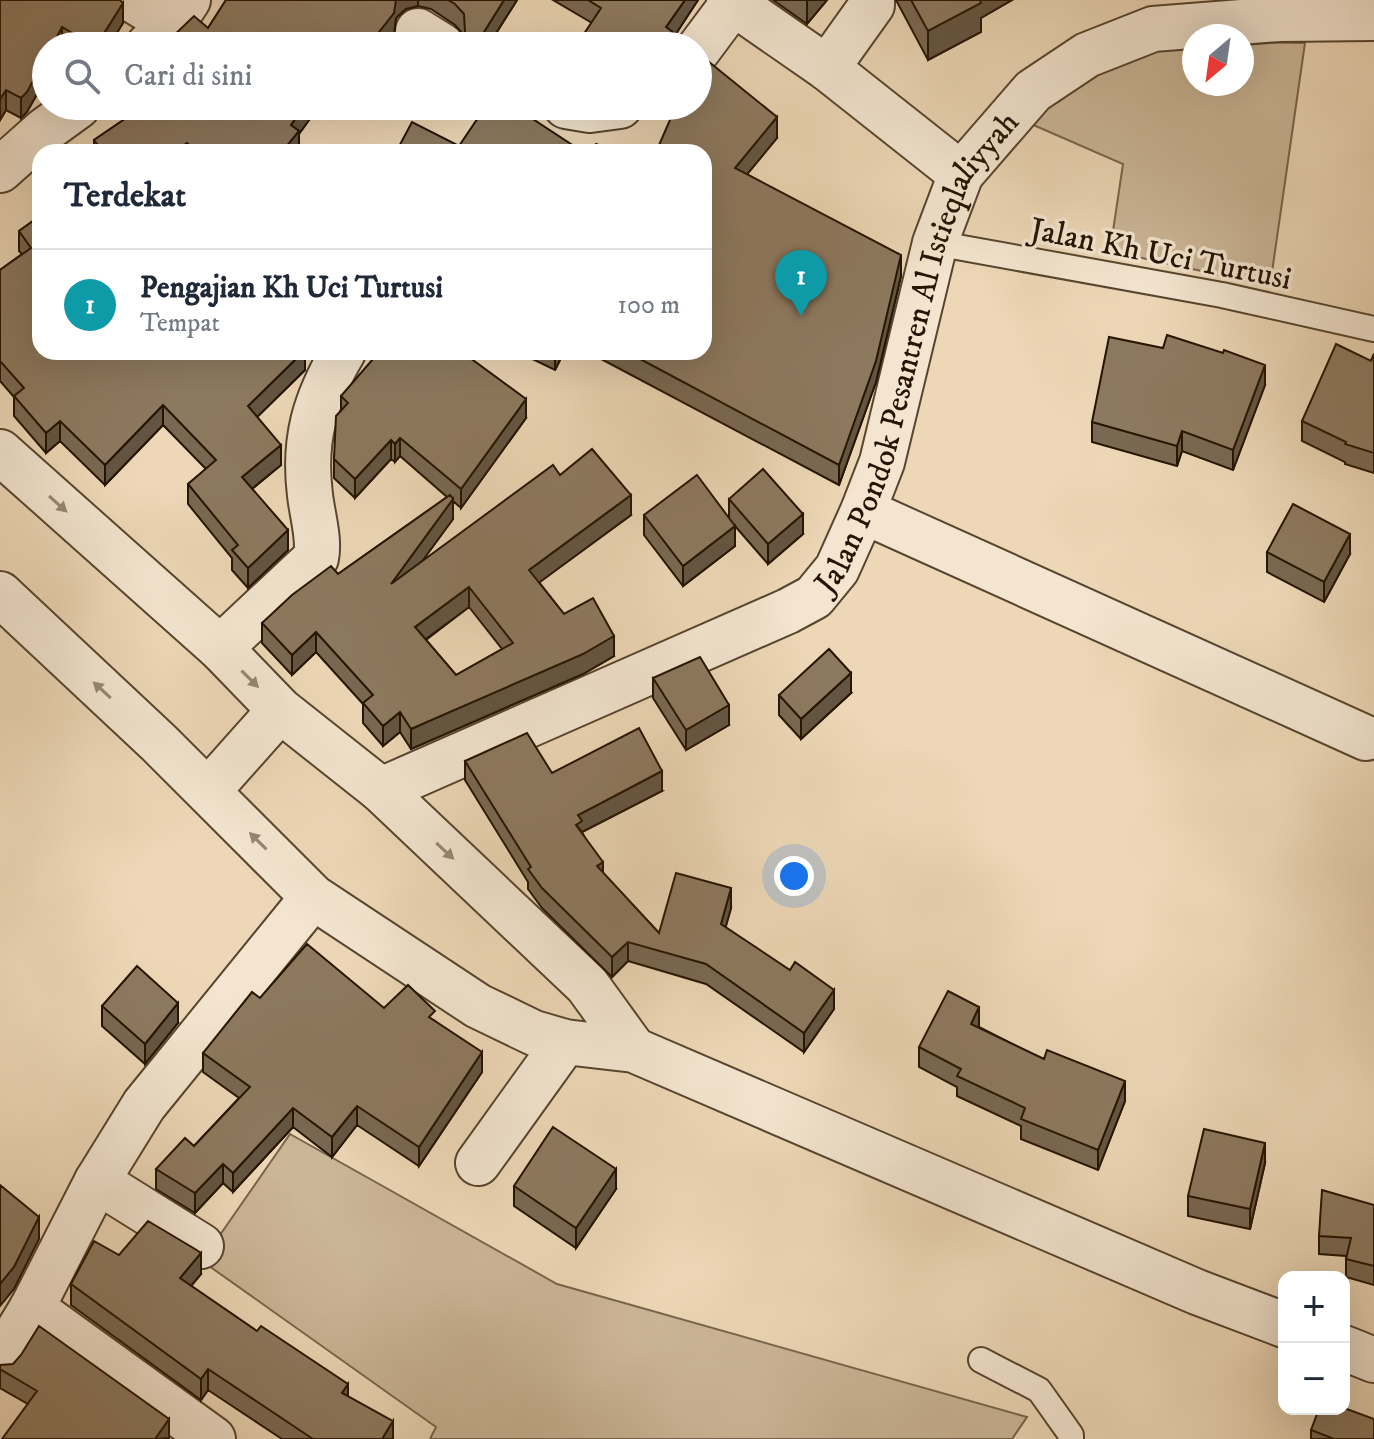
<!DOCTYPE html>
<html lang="id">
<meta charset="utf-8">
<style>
:root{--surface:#fff;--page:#f6f6f7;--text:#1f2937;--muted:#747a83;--line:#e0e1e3;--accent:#db2777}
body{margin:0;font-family:"IM FELL DW Pica",serif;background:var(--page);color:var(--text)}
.controls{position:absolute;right:24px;bottom:24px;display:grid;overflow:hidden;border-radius:16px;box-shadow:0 8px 32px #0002}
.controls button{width:72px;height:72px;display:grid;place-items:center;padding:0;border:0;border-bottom:2px solid var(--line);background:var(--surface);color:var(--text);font:40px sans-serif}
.compass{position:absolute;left:1182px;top:24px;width:72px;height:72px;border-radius:50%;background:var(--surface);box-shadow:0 8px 32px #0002;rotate:209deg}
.you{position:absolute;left:794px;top:876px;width:28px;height:28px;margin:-20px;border:6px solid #fff;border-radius:50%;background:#1a73e8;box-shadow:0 0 0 12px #1a73e833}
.badge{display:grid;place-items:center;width:52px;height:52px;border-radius:50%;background:var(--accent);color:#fff;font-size:26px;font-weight:700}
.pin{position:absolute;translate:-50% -66px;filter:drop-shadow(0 2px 4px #0008)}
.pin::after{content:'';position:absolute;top:42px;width:28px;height:24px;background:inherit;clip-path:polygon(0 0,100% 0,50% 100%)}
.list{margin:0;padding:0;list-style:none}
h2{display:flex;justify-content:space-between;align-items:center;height:104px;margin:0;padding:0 32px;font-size:34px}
h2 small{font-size:26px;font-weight:400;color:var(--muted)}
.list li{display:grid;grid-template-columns:52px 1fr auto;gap:24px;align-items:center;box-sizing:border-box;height:112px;padding:0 32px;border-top:2px solid var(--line)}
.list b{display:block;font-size:30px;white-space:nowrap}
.list p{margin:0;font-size:26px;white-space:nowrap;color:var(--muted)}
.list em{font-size:26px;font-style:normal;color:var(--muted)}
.icon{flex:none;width:44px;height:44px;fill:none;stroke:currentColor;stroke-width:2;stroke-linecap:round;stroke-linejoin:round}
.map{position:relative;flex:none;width:1374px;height:1439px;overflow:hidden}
.search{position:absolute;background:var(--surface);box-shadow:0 8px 32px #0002;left:32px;top:32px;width:680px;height:88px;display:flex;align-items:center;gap:20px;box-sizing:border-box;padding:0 28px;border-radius:44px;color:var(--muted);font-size:30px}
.panel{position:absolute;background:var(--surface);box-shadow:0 8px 32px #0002;left:32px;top:144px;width:680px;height:216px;border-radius:24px}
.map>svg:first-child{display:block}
.green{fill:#cbb697;stroke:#78654c;stroke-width:2}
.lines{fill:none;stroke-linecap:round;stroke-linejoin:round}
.service-casing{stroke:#57452e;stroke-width:28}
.minor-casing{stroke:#57452e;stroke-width:48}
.tertiary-casing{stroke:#57452e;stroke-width:48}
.service{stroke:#f3e5d0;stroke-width:24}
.minor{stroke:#f3e5d0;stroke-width:44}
.tertiary{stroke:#f3e5d0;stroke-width:44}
.wall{fill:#796852;stroke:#251401;stroke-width:2;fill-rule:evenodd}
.shaded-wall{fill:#635542;stroke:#251401;stroke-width:2}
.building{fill:#8d795f;stroke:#251401;stroke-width:2;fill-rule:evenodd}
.oneway{fill:#968773}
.labels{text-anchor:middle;stroke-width:7;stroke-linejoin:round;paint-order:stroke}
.street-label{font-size:32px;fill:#251401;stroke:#f3e5d0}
</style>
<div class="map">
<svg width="1374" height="1439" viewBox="0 0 1374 1439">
<rect width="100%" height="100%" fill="#edd7b6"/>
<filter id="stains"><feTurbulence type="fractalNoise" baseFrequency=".0025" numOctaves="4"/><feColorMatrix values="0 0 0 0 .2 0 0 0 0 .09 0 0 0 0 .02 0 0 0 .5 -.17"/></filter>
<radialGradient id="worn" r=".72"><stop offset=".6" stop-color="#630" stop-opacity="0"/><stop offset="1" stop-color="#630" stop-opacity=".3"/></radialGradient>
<!-- green -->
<path class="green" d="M1156 40 1194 41V84H1242V42L1305 43 1270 286 1110 251 1123 164 1022 120Z
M290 1134 557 1284 1027 1417 1012 1439H430L436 1427 202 1261Z"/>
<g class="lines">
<defs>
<path id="service" d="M935 243 1222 295 1374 329
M981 1360 1039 1390 1071 1435V1439"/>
<g id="minor">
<path d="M133 0 172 24"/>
<path d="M729 0 827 68 961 174"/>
<path d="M418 31 442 46"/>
<path d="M148 46 172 24 188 0"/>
<path d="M698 50 733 3"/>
<path d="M827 68 872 5V0"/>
<path d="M566 106 590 110 620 106"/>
<path d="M0 170 45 130 78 106"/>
<path d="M863 511 1366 738"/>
<path d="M220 648 316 558C320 539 312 514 310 495 303 439 315 400 343 352"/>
<path id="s1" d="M381 790 788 611 814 597 837 569 863 511 882 462 935 243 961 174 1033 91 1087 55 1153 29 1279 19 1374 18"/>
<path d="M478 1163 565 1042"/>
<path d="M97 1181 201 1246"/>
<path d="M32 1308 213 1439"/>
</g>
<path id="tertiary" d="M0 452 220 648 280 710 381 790 587 985 634 1050
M0 594 159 743 313 897 478 1006 534 1033 565 1042 634 1050 1197 1292 1284 1325
M208 791 280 710
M1344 1348 1374 1360
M0 1361 32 1308 97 1181 144 1105 313 897"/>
</defs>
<!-- service casing -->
<use href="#service" class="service-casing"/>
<!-- minor casing -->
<use href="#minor" class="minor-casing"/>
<!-- tertiary casing -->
<use href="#tertiary" class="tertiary-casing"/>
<!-- service -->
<use href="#service" class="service"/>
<!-- minor -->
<use href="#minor" class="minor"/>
<!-- tertiary -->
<use href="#tertiary" class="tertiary"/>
</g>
<!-- wall -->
<path class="wall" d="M0 0 123 23 109 46H46V78L27 112 21 118 6 110 0 120Z
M226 0H517L488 46H465L464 35 455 25 431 9 418 6 406 9 396 18 394 34 384 46H168V41L208 28Z
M553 0H698L675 35 681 46H576L592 23Z
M773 0H827L807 24Z
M896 0H1012L981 18V32L928 60Z
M144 106H319L299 134V152H94V140Z
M667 106H698L777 138 747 174 901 276 876 382 839 485 588 352H704L670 119 667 117Z
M40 216V352H305V370L257 417 281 465 252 489 288 550 248 588 232 570V558L188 504V484L206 469 163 425 105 485 60 441 46 453 14 416V397L0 381V270L22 254 19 251V231Z
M518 352H564L555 370Z
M1374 354V473L1345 464V462L1302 441V421L1371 361Z
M1265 385 1233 470 1182 451 1177 466 1092 442V422Z
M341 396 526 418 461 508 453 501V519L422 561 560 475 631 515 539 582 564 614 614 656 583 674 411 749 400 732 383 746 363 723V704L316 652 292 675 262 643V623L338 574 447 497 400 456 395 462 391 459 355 498 334 478V459L341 411ZM469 607 502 649 456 675 426 640Z
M729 499 803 534 768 564 735 526V546L683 586 644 535V515L729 518Z
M1267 552 1350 554 1324 602 1267 572Z
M653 678 729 725 686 750 653 698Z
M851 693 801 739 779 715V695Z
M465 761 662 791 582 832 603 873 659 933 731 908 725 928 834 1009 804 1052 706 984 628 961 612 977 542 908 528 889V882L465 780Z
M260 998 384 1008 435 1021 482 1072 419 1166 357 1125 332 1157 293 1127 233 1192 223 1183 195 1213 156 1189V1169L194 1146 239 1098 203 1072V1053Z
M102 1006 178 1023 145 1064 102 1026Z
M979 1027 1125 1101 1098 1170 1021 1139V1126L957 1096V1087L919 1067V1047Z
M1265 1163 1250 1229 1188 1216V1196Z
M514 1186 616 1189 576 1248 514 1206Z
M1374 1205V1285L1346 1277V1256L1319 1254V1236Z
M119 1255 201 1274 191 1286 348 1397 393 1439H282L208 1390 201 1400 71 1305V1284Z
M0 1365 169 1438 28 1404 0 1388Z
M1311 1430 1374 1439H1311Z"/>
<!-- shaded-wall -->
<path class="shaded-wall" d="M396 0H418V6L406 9 396 18 394 34 384 46H368Z
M504 0H517L488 46H479V40Z
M685 0H698L668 46 666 27Z
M807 0H827L807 24Z
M976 0H1012L981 18V32L928 60V31Z
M123 3V23L109 46H96Z
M62 27V46H52Z
M46 57V78L27 112 21 118V98Z
M6 90V110L0 120V99Z
M304 106H319L299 134V152H282L291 125Z
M777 117V138L735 189V168Z
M187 143V152H174Z
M901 255V276L876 382 839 485V465Z
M303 352H305V370L248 426V406Z
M555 352H564L555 370Z
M1265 365V385L1233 470V450Z
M526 399V418L461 508V489Z
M163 405V425L105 485V465Z
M60 421V441L46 453V433Z
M1182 431V451L1177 466V446Z
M400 438V456L395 462V444Z
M391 440V459L355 498V479Z
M281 445V465L242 497V477Z
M631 495V515L529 590V570Z
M453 499V519L391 604V584Z
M803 514V534L768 564V544Z
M735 526V546L683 586V566Z
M288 530V550L248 588V568Z
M1350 534V554L1324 602V582Z
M469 587V607L415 647V627Z
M316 632V652L292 675V655Z
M614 636V656L583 674 411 749V729Z
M851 673V693L801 739V719Z
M729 705V725L686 750V730Z
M400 712V732L383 746V726Z
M662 771V791L582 832 576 825 578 815Z
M603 862V881L597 866Z
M731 888V908L721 944V924Z
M628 942V961L612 977V957Z
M834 990V1009L804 1052V1033Z
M178 1003V1023L145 1064V1044Z
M979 1007V1027L971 1044V1024Z
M482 1052V1072L419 1166V1147Z
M1125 1081V1101L1098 1170V1150Z
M357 1106V1125L332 1157V1137Z
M293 1108V1127L233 1192V1173Z
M1265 1143V1163L1250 1229V1209Z
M223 1164V1183L195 1213V1193Z
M616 1169V1189L576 1248V1228Z
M39 1217V1239L14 1289 0 1306V1284Z
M201 1253V1274L180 1299V1278Z
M208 1369V1390L201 1400V1379Z
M348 1384V1405L342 1393Z
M169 1419V1438L155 1439Z
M393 1421V1439H382Z"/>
<!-- building -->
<path class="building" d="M0 0H120L123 3 96 46H94L62 27 52 46H46V57L27 92 21 98 6 90 0 99Z
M226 0H396L394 13 368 46H174L168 41 194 16 208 28Z
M448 0H504L479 40 465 32 464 14 455 4Z
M588 0H685L666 27 674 33 681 46H619L615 43 612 46H576L601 8Z
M911 0H980L981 3 928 31Z
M698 53 777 117 735 168 901 255 876 361 839 465 627 352H704V152H656L676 106H698Z
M144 106H304L291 125 299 131 282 152H197L187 143 174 152H103L94 140Z
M486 106H513L583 152H396L412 122 459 146Z
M596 144 616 152H592Z
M40 216V352H303L248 406 281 445 242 477 288 530 248 568 232 550 238 545 188 484 216 460 163 405 105 465 60 421 46 433 14 396 24 388 0 361V270L31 248 19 231Z
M1167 335 1223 353 1224 350 1265 365 1233 450 1182 431 1177 446 1092 422 1109 337 1163 348Z
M1336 344 1371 361 1374 354V453L1345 444 1346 442 1302 421Z
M379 352H462L526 399 461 489 400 438 395 444 391 440 355 479 334 459 336 416 348 403 341 396Z
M592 449 631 495 529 570 564 614 593 598 614 636 583 654 411 729 400 712 383 726 363 703 373 695 316 632 292 655 262 623 292 595 331 566 338 574 450 495 453 499 391 584 553 465 560 475ZM469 587 513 643 456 675 415 627Z
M763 469 803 514 768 544 729 499Z
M697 475 735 526 683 566 644 515Z
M1293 504 1350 534 1324 582 1267 552Z
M829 649 851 673 801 719 779 695Z
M700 657 729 705 686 730 653 678Z
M639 728 662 771 578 815 582 821 576 825 603 862 597 866 659 933 676 873 731 888 721 924 790 970 795 962 834 990 804 1033 706 964 628 942 612 957 542 888 528 869 531 867 465 761 527 733 552 773Z
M307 944 384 1008 408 985 435 1011 429 1017 482 1052 419 1147 357 1106 332 1137 293 1108 233 1173 223 1164 195 1193 156 1169 185 1138 194 1146 250 1087 203 1053 252 992 260 998Z
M137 966 178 1003 145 1044 102 1006Z
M948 991 979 1007 971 1024 1044 1059 1047 1050 1125 1081 1098 1150 1021 1119 1025 1108 957 1076 961 1069 919 1047Z
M553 1127 616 1169 576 1228 514 1186Z
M1204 1129 1265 1143 1250 1209 1188 1196Z
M0 1185 39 1217 14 1267 0 1284Z
M1322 1190 1374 1205V1266L1346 1259 1351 1238 1319 1236Z
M148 1221 195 1249 201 1253 180 1278 257 1331 261 1326 348 1384 342 1393 393 1421 382 1439H313L208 1369 201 1379 71 1284 94 1241 119 1255Z
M39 1326 169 1419 155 1439H2L37 1391 0 1369V1365L13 1364 21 1355Z
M1344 1408 1374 1419V1439H1334L1311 1430 1319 1409H1344Z"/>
<!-- one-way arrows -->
<defs><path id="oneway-solid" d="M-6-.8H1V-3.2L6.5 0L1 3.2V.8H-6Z" transform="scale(2)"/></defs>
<g class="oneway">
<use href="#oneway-solid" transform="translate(58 504) rotate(42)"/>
<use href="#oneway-solid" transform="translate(250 679) rotate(45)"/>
<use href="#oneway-solid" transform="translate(102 690) rotate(-137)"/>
<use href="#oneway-solid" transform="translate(258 841) rotate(-135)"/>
<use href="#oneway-solid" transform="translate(445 851) rotate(43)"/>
</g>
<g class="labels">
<!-- street labels -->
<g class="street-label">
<text transform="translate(1161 253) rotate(11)" y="11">Jalan Kh Uci Turtusi</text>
<text dy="11" stroke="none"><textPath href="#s1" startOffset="744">Jalan Pondok Pesantren Al Istieqlaliyyah</textPath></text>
</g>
</g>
<rect width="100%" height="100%" filter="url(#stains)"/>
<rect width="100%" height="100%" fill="url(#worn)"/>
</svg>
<div class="controls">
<button>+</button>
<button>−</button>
</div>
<svg class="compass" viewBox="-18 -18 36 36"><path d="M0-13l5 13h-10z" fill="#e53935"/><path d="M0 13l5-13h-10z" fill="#747a83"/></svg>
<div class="you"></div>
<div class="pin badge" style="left:801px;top:316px;background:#0f9aa8">1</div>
<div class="search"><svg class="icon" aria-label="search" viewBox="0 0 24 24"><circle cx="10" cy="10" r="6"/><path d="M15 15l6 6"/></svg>Cari di sini</div>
<section class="panel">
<h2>Terdekat<small></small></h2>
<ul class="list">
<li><span class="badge" style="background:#0f9aa8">1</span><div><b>Pengajian Kh Uci Turtusi</b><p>Tempat</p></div><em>100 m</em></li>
</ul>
</section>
</div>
